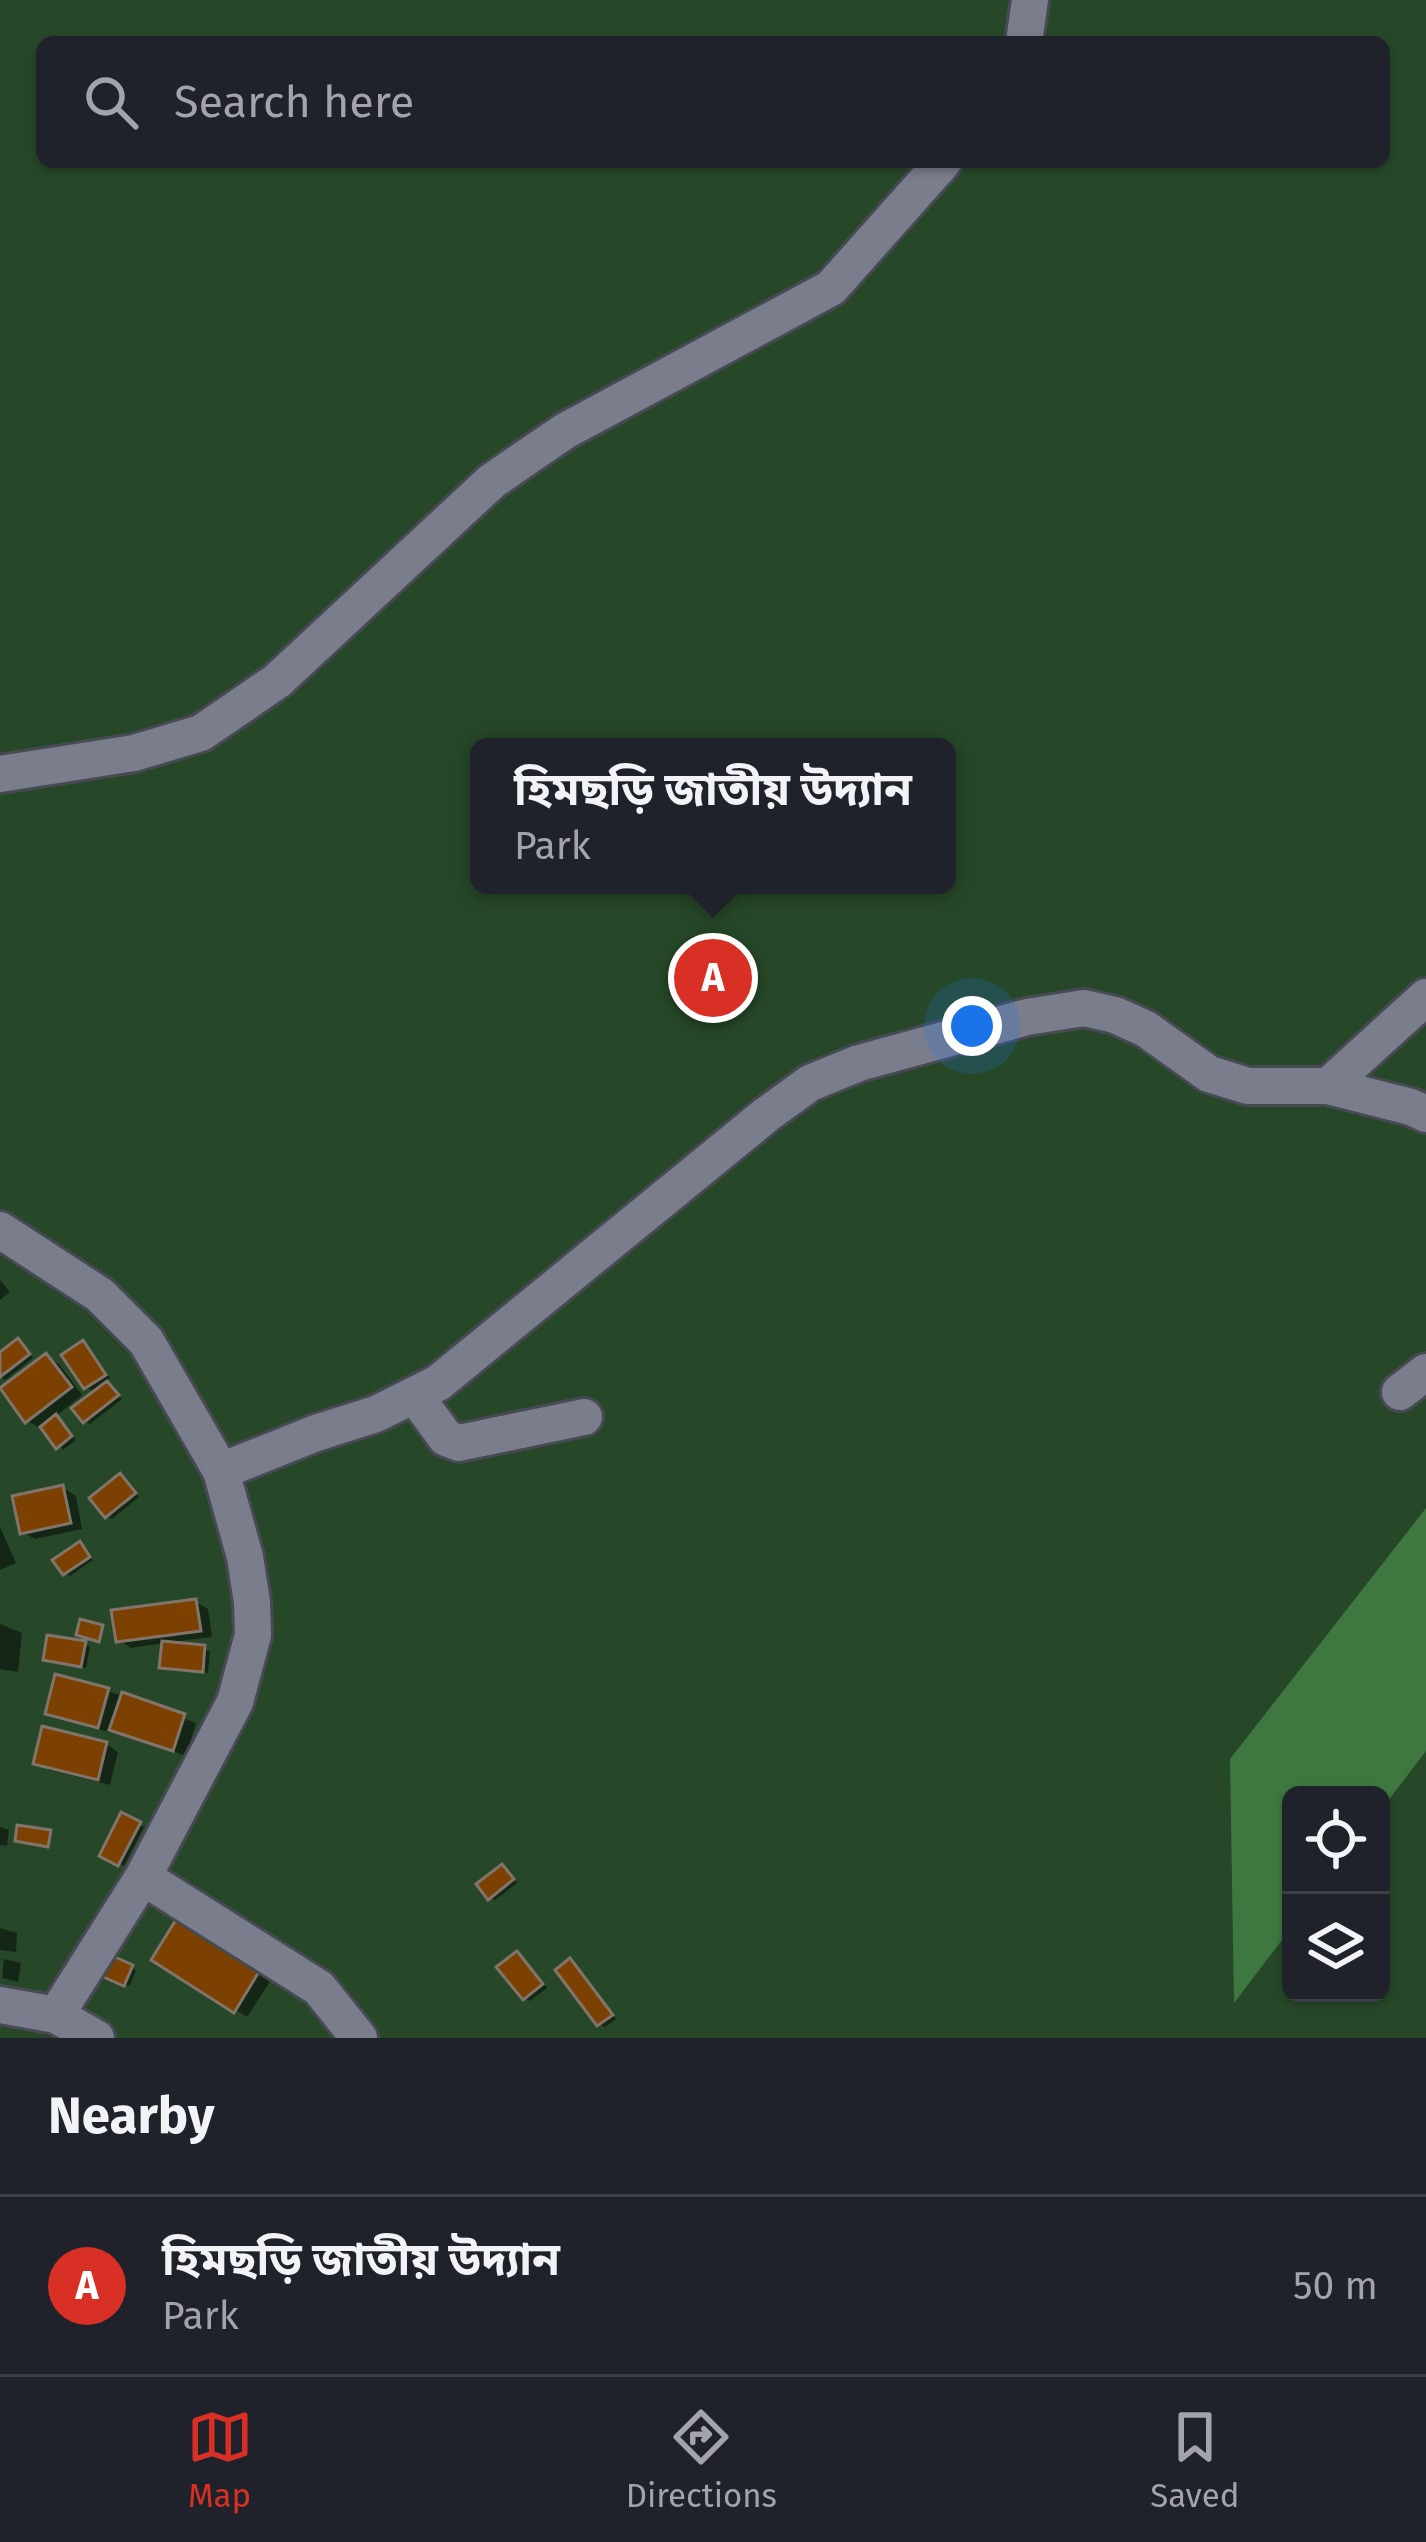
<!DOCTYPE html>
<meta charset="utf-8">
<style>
:root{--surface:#20222b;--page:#2d2f37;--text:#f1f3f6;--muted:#a2a4a9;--line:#3d3f47;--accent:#d93025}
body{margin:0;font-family:"Fira Sans","Noto Sans Bengali",sans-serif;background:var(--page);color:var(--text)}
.controls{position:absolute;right:36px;bottom:36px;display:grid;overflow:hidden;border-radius:18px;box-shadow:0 3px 9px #0004}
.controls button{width:108px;height:108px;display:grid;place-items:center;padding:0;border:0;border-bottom:3px solid var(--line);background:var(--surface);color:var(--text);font:60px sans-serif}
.you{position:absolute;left:972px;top:1026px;width:42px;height:42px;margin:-30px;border:9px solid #fff;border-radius:50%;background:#1a73e8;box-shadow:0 0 0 18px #1a73e833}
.badge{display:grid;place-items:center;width:78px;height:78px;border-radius:50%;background:var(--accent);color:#fff;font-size:39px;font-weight:700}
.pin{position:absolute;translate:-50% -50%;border:6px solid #fff;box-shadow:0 3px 12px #0006}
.popup{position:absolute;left:470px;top:738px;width:486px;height:156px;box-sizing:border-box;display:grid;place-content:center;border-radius:18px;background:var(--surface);filter:drop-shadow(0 3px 9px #0005);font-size:39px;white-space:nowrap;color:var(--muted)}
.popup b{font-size:45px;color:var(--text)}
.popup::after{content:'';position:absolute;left:50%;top:100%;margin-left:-24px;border:24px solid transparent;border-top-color:var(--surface)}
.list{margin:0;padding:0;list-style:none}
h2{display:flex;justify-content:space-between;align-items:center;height:156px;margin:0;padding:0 48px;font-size:51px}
h2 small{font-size:39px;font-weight:400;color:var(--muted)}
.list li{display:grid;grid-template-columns:78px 1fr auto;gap:36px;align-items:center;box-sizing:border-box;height:180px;padding:0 48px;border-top:3px solid var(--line)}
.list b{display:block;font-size:45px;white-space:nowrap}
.list p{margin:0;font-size:39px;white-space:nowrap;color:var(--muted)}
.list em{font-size:39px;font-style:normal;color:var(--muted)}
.icon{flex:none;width:66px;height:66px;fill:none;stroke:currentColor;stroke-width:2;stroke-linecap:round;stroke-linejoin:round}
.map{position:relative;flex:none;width:1426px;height:2038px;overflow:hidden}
.search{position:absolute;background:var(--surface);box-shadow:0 3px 9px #0004;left:36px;right:36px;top:36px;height:132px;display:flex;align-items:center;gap:30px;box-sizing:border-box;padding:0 42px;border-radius:18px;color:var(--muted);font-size:45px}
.sheet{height:336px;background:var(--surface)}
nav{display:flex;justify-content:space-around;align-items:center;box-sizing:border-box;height:168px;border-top:3px solid var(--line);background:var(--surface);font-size:33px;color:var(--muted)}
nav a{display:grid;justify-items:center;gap:6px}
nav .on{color:var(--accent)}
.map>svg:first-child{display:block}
.green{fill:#274828;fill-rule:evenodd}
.forest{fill:#3e7840}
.shadow{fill:#0007}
.building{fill:#7c4000;stroke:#80746b;stroke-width:3}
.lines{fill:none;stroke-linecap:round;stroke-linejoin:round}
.street-casing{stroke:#474953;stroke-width:42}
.street{stroke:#7a7e8c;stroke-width:36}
</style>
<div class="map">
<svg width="1426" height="2038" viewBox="0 0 1426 2038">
<rect width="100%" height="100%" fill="#2a2e39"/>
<!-- green -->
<path class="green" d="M0 0H1426V2038H0ZM42 42H1384V162H42ZM479 747H947V885H479ZM1291 1795H1381V1993H1291Z"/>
<!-- forest -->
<path class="forest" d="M1426 1508V1751L1381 1810V1795H1291V1928L1234 2003 1230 1759Z"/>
<!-- shadow -->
<path class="shadow" d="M0 1280 10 1292 0 1300Z
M83 1343 110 1378 104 1382 122 1399 90 1424 85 1421 97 1393 86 1387Z
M23 1345 33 1358 5 1380 0 1377V1356Z
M46 1357 59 1364 82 1395 55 1417 76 1440 63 1450 43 1426 40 1428 27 1421Z
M126 1480 139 1497 112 1519 107 1516Z
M63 1488 76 1496 82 1529 35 1539 22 1532Z
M0 1527 16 1563 0 1570Z
M80 1545 93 1560 70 1576 65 1573Z
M196 1602 208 1609 212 1637 170 1642 210 1651 208 1673 163 1666 165 1643 131 1648 119 1640Z
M0 1624 22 1633 18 1672 0 1669Z
M85 1644 90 1647 86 1668 46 1659Z
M108 1691 196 1723 186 1756 113 1728 111 1733 49 1713Z
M106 1744 118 1752 110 1785 49 1770 36 1763Z
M123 1816 144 1827 124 1866 103 1855Z
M0 1827 9 1830 7 1846 0 1845Z
M507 1871 517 1883 495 1900 490 1897Z
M178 1922 271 1980 247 2017 155 1959Z
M0 1928 17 1933 16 1952 0 1950Z
M109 1958 136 1970 130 1986 102 1974Z
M522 1958 547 1988 530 2001 525 1998Z
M4 1959 21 1963 18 1982 2 1978Z
M570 1962 616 2019 605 2027 599 2024Z"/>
<!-- building -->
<path class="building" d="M18 1338 30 1354 0 1377V1352Z
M83 1340 106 1375 84 1389 61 1355Z
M46 1353 72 1387 25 1423 0 1388Z
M107 1381 119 1395 83 1423 71 1408Z
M56 1414 72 1436 56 1449 40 1427Z
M120 1473 136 1493 105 1518 89 1498Z
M63 1485 71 1523 20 1534 12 1496Z
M80 1541 90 1557 63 1575 52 1560Z
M196 1599 201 1631 116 1642 111 1610Z
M80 1619 103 1625 99 1642 76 1635Z
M47 1635 86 1641 81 1667 43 1660Z
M162 1641 205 1645 203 1672 159 1668Z
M55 1674 109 1688 98 1728 45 1714Z
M122 1692 185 1714 173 1751 109 1730Z
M42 1726 107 1742 98 1780 33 1764Z
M121 1812 141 1822 118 1866 99 1856Z
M17 1825 51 1830 48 1847 15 1841Z
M502 1864 514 1879 488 1900 476 1884Z
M177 1918 260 1970 234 2013 151 1960Z
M517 1951 543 1984 523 2000 496 1967Z
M108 1954 133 1965 124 1986 99 1975Z
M570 1958 613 2015 597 2026 555 1970Z"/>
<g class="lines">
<defs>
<path id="street" d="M1024 42 1030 0
M0 774 134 753 201 733 277 681 492 481 565 431 831 288 943 162
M1328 1086 1426 997
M0 1230 100 1295 146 1341 221 1471 245 1557 252 1602 253 1635 235 1702 143 1877 56 2015
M1400 1392 1426 1372
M416 1397 446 1438 459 1443 584 1417
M221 1471 316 1433 376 1414 438 1383 766 1115 810 1083 859 1063 1027 1017 1084 1008 1115 1015 1146 1029 1209 1074 1248 1086H1328L1411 1107 1426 1114
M143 1877 319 1988 359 2038
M0 2005 56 2015 96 2038"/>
</defs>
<!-- street casing -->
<use href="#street" class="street-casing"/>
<!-- street -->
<use href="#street" class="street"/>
</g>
</svg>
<div class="controls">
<button><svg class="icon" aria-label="locate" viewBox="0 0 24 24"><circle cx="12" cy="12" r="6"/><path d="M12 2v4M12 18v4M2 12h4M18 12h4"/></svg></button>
<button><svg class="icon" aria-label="layers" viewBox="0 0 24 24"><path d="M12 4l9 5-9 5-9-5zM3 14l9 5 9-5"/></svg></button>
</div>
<div class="you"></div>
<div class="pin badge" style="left:713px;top:978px">A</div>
<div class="popup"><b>হিমছড়ি জাতীয় উদ্যান</b>Park</div>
<div class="search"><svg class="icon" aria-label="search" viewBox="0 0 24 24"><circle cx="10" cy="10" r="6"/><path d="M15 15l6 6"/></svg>Search here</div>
</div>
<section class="sheet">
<h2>Nearby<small></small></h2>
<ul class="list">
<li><span class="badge">A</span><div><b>হিমছড়ি জাতীয় উদ্যান</b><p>Park</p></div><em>50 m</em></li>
</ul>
</section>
<nav>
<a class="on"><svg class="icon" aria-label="map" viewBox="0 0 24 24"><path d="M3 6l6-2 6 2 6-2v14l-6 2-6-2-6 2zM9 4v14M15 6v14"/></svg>Map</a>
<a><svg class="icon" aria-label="directions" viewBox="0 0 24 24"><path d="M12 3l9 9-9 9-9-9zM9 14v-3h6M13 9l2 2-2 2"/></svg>Directions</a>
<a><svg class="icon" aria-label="saved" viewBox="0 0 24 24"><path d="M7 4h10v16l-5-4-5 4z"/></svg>Saved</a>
</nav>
